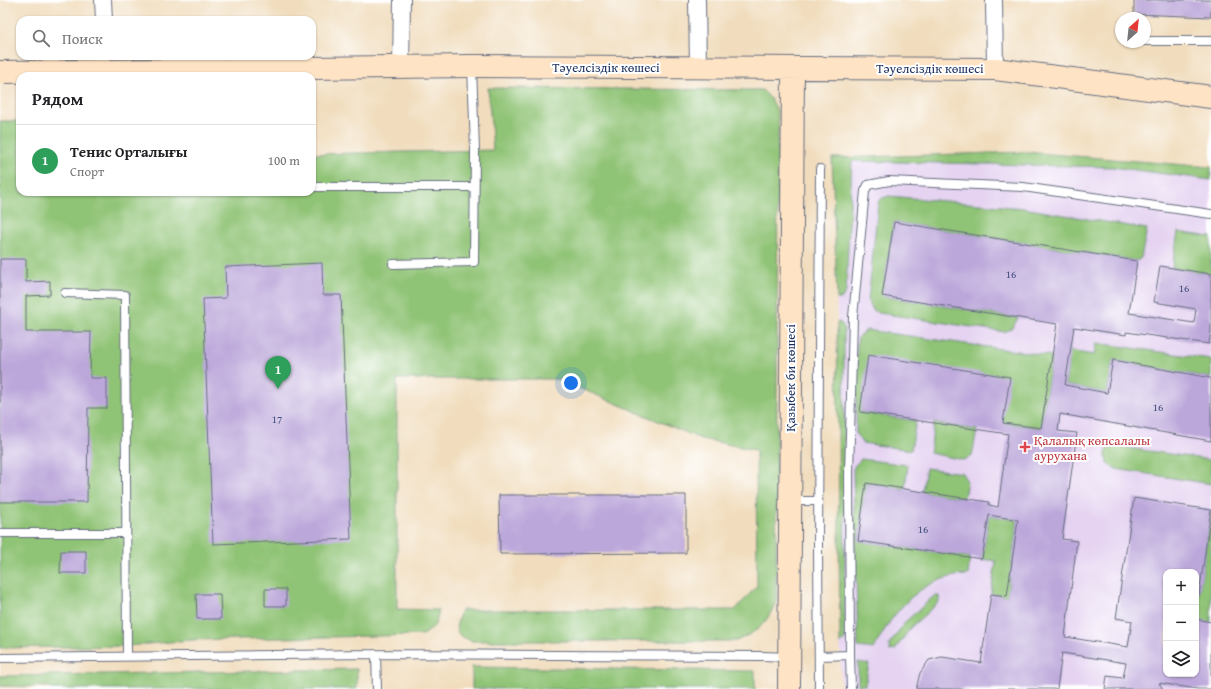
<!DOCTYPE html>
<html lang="ru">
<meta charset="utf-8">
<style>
:root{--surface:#fff;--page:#f2f2f2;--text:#202124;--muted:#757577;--line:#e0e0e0;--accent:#c8321e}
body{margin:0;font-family:"Gentium Book Plus",serif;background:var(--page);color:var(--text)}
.controls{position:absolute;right:12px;bottom:12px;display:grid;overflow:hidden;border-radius:8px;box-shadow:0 1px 3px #0004}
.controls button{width:36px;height:36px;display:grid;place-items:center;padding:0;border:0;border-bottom:1px solid var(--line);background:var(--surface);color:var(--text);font:20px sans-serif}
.compass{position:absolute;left:1115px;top:12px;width:36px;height:36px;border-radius:50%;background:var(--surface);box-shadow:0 1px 3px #0004;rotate:27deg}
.you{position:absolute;left:571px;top:383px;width:14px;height:14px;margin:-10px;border:3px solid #fff;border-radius:50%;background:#1a73e8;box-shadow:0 0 0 6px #1a73e833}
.badge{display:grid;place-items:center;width:26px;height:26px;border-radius:50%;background:var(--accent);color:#fff;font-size:13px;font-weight:700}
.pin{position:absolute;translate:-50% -33px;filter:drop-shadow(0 1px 2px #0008)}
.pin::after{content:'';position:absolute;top:21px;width:14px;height:12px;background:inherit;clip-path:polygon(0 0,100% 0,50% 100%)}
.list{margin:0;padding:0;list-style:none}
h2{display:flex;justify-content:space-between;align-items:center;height:52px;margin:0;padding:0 16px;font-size:17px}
h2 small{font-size:13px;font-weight:400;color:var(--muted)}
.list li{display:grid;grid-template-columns:26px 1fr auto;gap:12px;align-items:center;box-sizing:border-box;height:72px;padding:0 16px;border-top:1px solid var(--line)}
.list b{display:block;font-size:15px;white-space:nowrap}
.list p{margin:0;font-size:13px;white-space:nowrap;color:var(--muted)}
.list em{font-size:13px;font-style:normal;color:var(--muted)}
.icon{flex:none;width:22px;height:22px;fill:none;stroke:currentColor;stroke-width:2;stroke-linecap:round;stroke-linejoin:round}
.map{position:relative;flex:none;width:1211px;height:689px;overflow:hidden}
.search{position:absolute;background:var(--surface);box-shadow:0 1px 3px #0004;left:16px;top:16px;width:300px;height:44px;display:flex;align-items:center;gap:10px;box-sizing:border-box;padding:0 14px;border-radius:12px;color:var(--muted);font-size:15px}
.panel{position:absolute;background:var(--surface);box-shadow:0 1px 3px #0004;left:16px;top:72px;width:300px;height:124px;border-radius:12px}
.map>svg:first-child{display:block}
.built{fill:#e5d3f1;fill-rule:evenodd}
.green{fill:#8fc374;stroke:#557969}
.building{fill:#bca7da}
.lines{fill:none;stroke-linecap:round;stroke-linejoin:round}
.lane-casing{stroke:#666c7f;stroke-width:10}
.street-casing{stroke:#666c7f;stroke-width:18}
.secondary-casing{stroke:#666c7f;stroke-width:24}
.lane{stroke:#fff;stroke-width:8}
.street{stroke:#fff;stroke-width:16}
.secondary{stroke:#fee4c5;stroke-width:22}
.health-dot{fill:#e0444e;stroke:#fff;stroke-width:1.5}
.labels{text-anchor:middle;stroke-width:4;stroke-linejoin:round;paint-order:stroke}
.number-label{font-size:11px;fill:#434d7d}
.street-label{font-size:13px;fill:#1b2f5e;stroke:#fff}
.health-label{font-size:13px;fill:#be3a42;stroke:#fff;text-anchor:start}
</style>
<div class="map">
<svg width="1211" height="689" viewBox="0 0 1211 689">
<rect width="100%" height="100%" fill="#fff"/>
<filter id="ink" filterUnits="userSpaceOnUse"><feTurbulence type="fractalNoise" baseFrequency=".025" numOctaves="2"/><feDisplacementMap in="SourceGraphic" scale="8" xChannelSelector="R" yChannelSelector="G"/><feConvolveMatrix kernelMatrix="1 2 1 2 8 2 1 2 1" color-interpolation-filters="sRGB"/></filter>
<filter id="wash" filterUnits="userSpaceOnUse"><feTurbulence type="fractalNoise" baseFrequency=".012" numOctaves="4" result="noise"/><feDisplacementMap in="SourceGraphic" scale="16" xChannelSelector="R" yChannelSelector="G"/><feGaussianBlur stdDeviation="0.9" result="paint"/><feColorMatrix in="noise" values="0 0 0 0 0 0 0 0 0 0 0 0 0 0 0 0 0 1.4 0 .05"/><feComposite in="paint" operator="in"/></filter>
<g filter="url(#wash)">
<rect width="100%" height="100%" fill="#f1ddbd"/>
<!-- built -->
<path class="built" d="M1026 152 1211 167V689H841L837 314 832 158ZM1166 572H1196V674H1166Z"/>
<!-- green -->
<path class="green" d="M488 88 762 90C783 108 778 122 778 147L776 602C766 624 759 631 736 641H471L459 635 456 627 461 610H735L757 586 756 450 701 439 558 379H397V609L439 610C437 623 434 630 422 635L191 640 126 646 0 648V121H20V192H312V154L493 150Z
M1026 152 1211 167V180L1112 167 852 161 846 292 841 299H837L832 158Z
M889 196 1023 208 1147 229 1141 258 1137 261 894 222 882 296 1018 318 1013 327 1005 332 879 313 873 310 868 299 869 292 878 203 880 199Z
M1178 232 1211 237V274L1172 268Z
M837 322 841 323 844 327 845 640 840 644Z
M866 330 1052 356 1041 428 1003 423 860 412 916 421 911 450 862 443 856 434 857 343 858 338Z
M1096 343 1211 359V378L1113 360 1107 393 1065 385 1070 351 1094 355Z
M934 423 977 430 972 456 963 460 930 453Z
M1114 446 1211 460V484L1116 469C1107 465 1104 459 1107 450Z
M861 459 908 465 905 489 866 483 858 541 970 557 968 575C922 575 892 612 874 649L858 647 853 470 855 465Z
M926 468 962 473 967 481 964 498 922 492Z
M1211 513V622L1196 619V594H1199Z
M989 515 1018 520 1007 596 991 594 996 561 982 559Z
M934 596H939V602L911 627 895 650 890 651 889 645 905 622Z
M858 662 869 664 865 685H858Z
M472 667 755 671V689H472Z
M357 669V689H52L50 687 0 686V676Z"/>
<g id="blocks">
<!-- building -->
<path class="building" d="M1134 0H1211V17L1134 14Z
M894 222 1137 261 1129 313 1194 323 1196 309 1154 302 1160 266 1211 274V331L1209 344 1126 332V335L1074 327 1065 385 1107 393 1113 360 1211 378V441L1060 414 1058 431 1077 433 1062 539 1077 541 1065 637 1128 647 1132 621 1116 618 1134 498 1211 510 1199 595 1196 594V572H1166V674H1196V619L1211 622V689H1197L1159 683 1163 689H1105L1107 676 1123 678 1126 663 1062 653 1057 689H916L920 673 929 660 942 657 981 663 991 594 1007 596 1018 520 989 515 982 559 858 541 866 483 989 502V505L998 507 1008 434 860 412 868 355 1010 377 1003 423 1041 428 1057 324 882 296Z
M0 259H26V282L50 281V295L26 296V332H91L90 378H107V408H88L87 502H0Z
M322 263 323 295H341L351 539 213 544 203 299 226 298 225 267Z
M499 495H686V553L500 554Z
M61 551H86V573H60Z
M265 589H286V606H265Z
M196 594H220L221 619H197Z"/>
</g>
</g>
<g filter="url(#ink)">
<use href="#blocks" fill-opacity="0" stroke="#666c7f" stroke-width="1"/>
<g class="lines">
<defs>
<path id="lane" d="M1145 41H1211
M312 187H474
M393 264 474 262 475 150 472 66
M65 293 125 295 127 656
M791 501H818
M0 533H126
M376 654 377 689
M850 655 849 474 853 317 865 191 868 185 889 181 1023 187 1211 214
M819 656 850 655 851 689
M0 658 376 654 762 656 788 657
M819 689 818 546 820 169"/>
<path id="street" d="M103 0 104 20
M697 0 698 67
M994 0 995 69
M401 67 402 0"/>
<path id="secondary" d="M0 72 472 66 995 69 1211 97
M789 689 793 68"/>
</defs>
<!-- lane casing -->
<use href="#lane" class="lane-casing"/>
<!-- street casing -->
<use href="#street" class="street-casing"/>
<!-- secondary casing -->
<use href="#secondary" class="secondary-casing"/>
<!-- lane -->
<use href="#lane" class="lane"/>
<!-- street -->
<use href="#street" class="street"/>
<!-- secondary -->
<use href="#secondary" class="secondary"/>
</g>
</g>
<!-- markers -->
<path class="health-dot" d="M1023 441h4v4h4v4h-4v4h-4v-4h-4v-4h4z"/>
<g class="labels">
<!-- number labels -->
<g class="number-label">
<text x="1011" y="278">16</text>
<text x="1184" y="292">16</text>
<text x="1158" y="411">16</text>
<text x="277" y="423">17</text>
<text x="923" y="533">16</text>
</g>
<!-- street labels -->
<g class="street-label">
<text x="606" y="72">Тәуелсіздік көшесі</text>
<text x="930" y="73">Тәуелсіздік көшесі</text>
<text transform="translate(790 378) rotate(-90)" y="5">Қазыбек би көшесі</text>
</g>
<!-- health labels -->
<g class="health-label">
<text x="1034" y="445">Қалалық көпсалалы<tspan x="1034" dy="15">аурухана</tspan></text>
</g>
</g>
</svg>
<div class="controls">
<button>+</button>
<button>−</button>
<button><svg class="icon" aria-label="layers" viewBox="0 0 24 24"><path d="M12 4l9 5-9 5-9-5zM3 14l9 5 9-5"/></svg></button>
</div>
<svg class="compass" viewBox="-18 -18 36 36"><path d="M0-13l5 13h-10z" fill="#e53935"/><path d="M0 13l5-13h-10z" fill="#757577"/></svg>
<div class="you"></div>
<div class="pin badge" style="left:278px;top:389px;background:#2e9e5b">1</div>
<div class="search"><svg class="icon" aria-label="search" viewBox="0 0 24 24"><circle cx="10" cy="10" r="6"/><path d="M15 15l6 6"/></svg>Поиск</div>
<section class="panel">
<h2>Рядом<small></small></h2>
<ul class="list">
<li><span class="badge" style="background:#2e9e5b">1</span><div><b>Тенис Орталығы</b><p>Спорт</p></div><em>100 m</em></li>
</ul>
</section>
</div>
